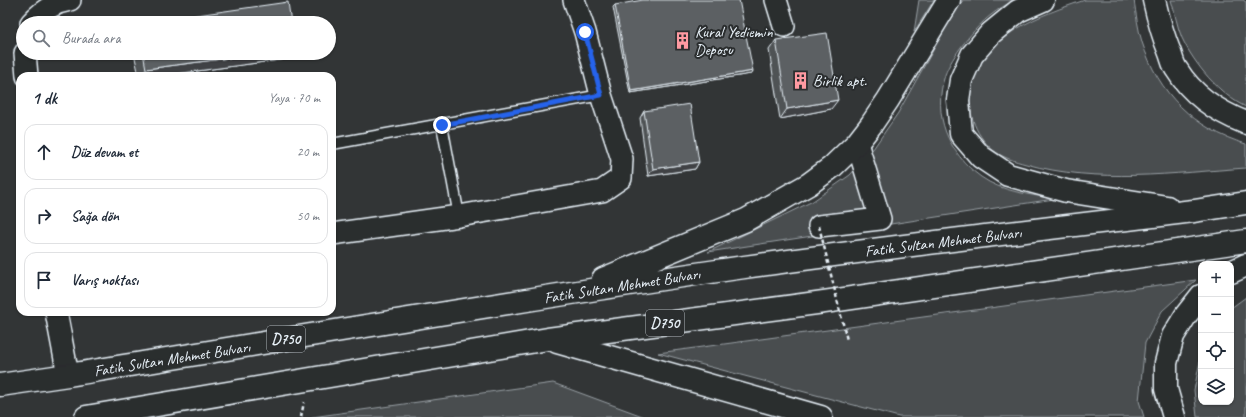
<!DOCTYPE html>
<html lang="tr">
<meta charset="utf-8">
<style>
:root{--surface:#fff;--page:#f6f6f7;--text:#1f2937;--muted:#747a83;--line:#e0e1e3}
body{margin:0;font-family:Caveat,sans-serif;background:var(--page);color:var(--text)}
.controls{position:absolute;right:12px;bottom:12px;display:grid;overflow:hidden;border-radius:8px;box-shadow:0 1px 3px #0004}
.controls button{width:36px;height:36px;display:grid;place-items:center;padding:0;border:0;border-bottom:1px solid var(--line);background:var(--surface);color:var(--text);font:20px sans-serif}
.stop{position:absolute;width:12px;height:12px;margin:-9px;border:3px solid #2563eb;border-radius:50%;background:#fff}
.stop.end{background:#2563eb;border-color:#fff;box-shadow:0 1px 4px #0008}
.list{margin:0;padding:0;list-style:none}
h2{display:flex;justify-content:space-between;align-items:center;height:52px;margin:0;padding:0 16px;font-size:17px}
h2 small{font-size:13px;font-weight:400;color:var(--muted)}
.list li{display:grid;grid-template-columns:26px 1fr auto;gap:12px;align-items:center;box-sizing:border-box;height:56px;margin:0 8px 8px;padding:0 8px;border:1px solid var(--line);border-radius:12px}
.list b{display:block;font-size:15px;white-space:nowrap}
.list em{font-size:13px;font-style:normal;color:var(--muted)}
.icon{flex:none;width:22px;height:22px;fill:none;stroke:currentColor;stroke-width:2;stroke-linecap:round;stroke-linejoin:round}
.map{position:relative;flex:none;width:1246px;height:417px;overflow:hidden}
.search{position:absolute;background:var(--surface);box-shadow:0 1px 3px #0004;left:16px;top:16px;width:320px;height:44px;display:flex;align-items:center;gap:10px;box-sizing:border-box;padding:0 14px;border-radius:22px;color:var(--muted);font-size:15px}
.panel{position:absolute;background:var(--surface);box-shadow:0 1px 3px #0004;left:16px;top:72px;width:320px;height:244px;border-radius:12px}
.map>svg:first-child{display:block}
.green{fill:#494d4f;stroke:#989fa4}
.lines{fill:none;stroke-linecap:round;stroke-linejoin:round}
.lane-casing{stroke:#e8f1f8;stroke-width:13}
.street-casing{stroke:#e8f1f8;stroke-width:24}
.primary-casing{stroke:#e8f1f8;stroke-width:25}
.highway-casing{stroke:#e8f1f8;stroke-width:25}
.path{stroke:#e8f1f8;stroke-width:2.5;stroke-dasharray:4 3;stroke-linecap:butt}
.lane{stroke:#2a2d2e;stroke-width:10}
.street{stroke:#2a2d2e;stroke-width:21}
.primary{stroke:#2a2d2e;stroke-width:22}
.highway{stroke:#2a2d2e;stroke-width:22}
.path-bridge{stroke:#e8f1f8;stroke-width:2.5;stroke-dasharray:4 3;stroke-linecap:butt}
.wall{fill:#4f5355;stroke:#e8f1f8}
.shaded-wall{fill:#404345;stroke:#e8f1f8}
.building{fill:#5c6063;stroke:#e8f1f8}
.route{stroke:#2563eb;stroke-width:5}
.labels{text-anchor:middle;stroke-width:4;stroke-linejoin:round;paint-order:stroke}
.shield{fill:#2a2d2e;stroke:#afb6bb;stroke-width:1}
.shield-label{font-size:15px;font-weight:bold;fill:#e8f1f8}
.poi-label{font-size:16px;fill:#e8f1f8;stroke:#2a2d2e;text-anchor:start}
.street-label{font-size:16px;fill:#e8f1f8;stroke:#2a2d2e}
</style>
<div class="map">
<svg width="1246" height="417" viewBox="0 0 1246 417">
<rect width="100%" height="100%" fill="#323536"/>
<filter id="ink" filterUnits="userSpaceOnUse"><feTurbulence type="fractalNoise" baseFrequency=".025" numOctaves="2"/><feDisplacementMap in="SourceGraphic" scale="8" xChannelSelector="R" yChannelSelector="G"/><feConvolveMatrix kernelMatrix="1 2 1 2 8 2 1 2 1" color-interpolation-filters="sRGB"/></filter>
<g filter="url(#ink)">
<!-- green -->
<path class="green" d="M919 0H934L914 32Z
M963 0H1014C1006 5 998 9 991 15 975 27 951 57 945 75 932 115 948 153 981 177 1002 192 1029 194 1054 199L708 252 813 201 850 175 873 149 898 113 945 29Z
M1085 0H1134C1136 14 1138 29 1142 42 1158 93 1194 129 1246 144V168C1174 173 1097 184 1026 164 1015 161 1003 158 993 150 974 134 966 109 972 85 984 34 1041 15 1085 0Z
M1171 0H1243L1246 2V107C1220 95 1194 64 1182 38 1177 27 1175 12 1171 0Z
M1196 280 1162 311 1145 343 1139 401 1144 417H899L658 353Z
M1246 297V417H1197L1194 390 1201 356V402H1231V308Z
M553 383 645 417H312Z"/>
<g class="lines">
<defs>
<path id="lane" d="M442 125 459 216
M332 144 601 95"/>
<path id="street" d="M776 0 784 26
M31 23C41 12 55 2 70 0
M25 53 27 76
M819 226 880 219 857 143
M332 234 459 216 602 191 621 178 622 159 601 95 585 32 574 0
M56 312 68 375"/>
<path id="primary" d="M1154 0C1158 18 1163 36 1170 53 1172 58 1173 65 1177 70 1193 96 1218 112 1246 123"/>
<path id="highway" d="M1043 0 1018 11 991 33 972 55 961 80 958 100 961 134 981 157 1008 175 1066 191 1167 207
M1231 272 1246 265
M603 279 746 220 809 184 832 167 857 143 871 125 888 100 949 0
M557 342 821 417
M0 385 68 375C285 340 501 302 717 271 876 248 1035 230 1194 211L1246 203
M86 417 548 339 824 302 1246 241
M1174 417 1166 389V363L1173 336 1186 315 1201 296"/>
</defs>
<!-- lane casing -->
<use href="#lane" class="lane-casing"/>
<!-- street casing -->
<use href="#street" class="street-casing"/>
<!-- primary casing -->
<use href="#primary" class="primary-casing"/>
<!-- highway casing -->
<use href="#highway" class="highway-casing"/>
<!-- path -->
<path class="path" d="M301 417 304 402"/>
<!-- lane -->
<use href="#lane" class="lane"/>
<!-- street -->
<use href="#street" class="street"/>
<!-- primary -->
<use href="#primary" class="primary"/>
<!-- highway -->
<use href="#highway" class="highway"/>
<!-- path-bridge -->
<path class="path-bridge" d="M819 226 847 340"/>
</g>
<!-- wall -->
<path class="wall" d="M615 5 753 71 751 74 630 93 613 7Z
M776 40 831 109 780 119 769 50Z
M134 53H292L287 59 160 76H139Z
M644 111 699 162 695 169 648 176 640 118Z"/>
<!-- shaded-wall -->
<path class="shaded-wall" d="M267 53H292L287 59 160 76H141L146 69Z
M753 71 751 74 630 93 631 91Z
M838 100 831 109 780 119 787 109Z
M699 162 695 169 648 176 653 169Z"/>
<!-- building -->
<path class="building" d="M643 0H739L753 71 631 91 615 5Z
M288 2 291 23H141Z
M827 33 838 100 787 109 776 40Z
M143 53H267L146 69Z
M690 104 699 162 653 169 644 111Z"/>
</g>
<g class="lines" filter="url(#ink)">
<!-- route -->
<path class="route" d="M442 125 601 95 585 32"/>
</g>
<!-- icons -->
<defs>
<symbol id="building-bare" viewBox="-9 -9 18 18"><path d="M-4-6H4V6H1V3H-1V6H-4ZM-2.5-4.3h1.7v1.8h-1.7ZM.8-4.3h1.7v1.8H.8ZM-2.5-1h1.7V.8h-1.7ZM.8-1h1.7V.8H.8Z" fill="#ff9aa2" stroke="#2a2d2e" stroke-width="2.5" paint-order="stroke"/></symbol>
</defs>
<g fill-rule="evenodd">
<use href="#building-bare" x="670" y="28" width="25" height="25"/>
<use href="#building-bare" x="788" y="68" width="25" height="25"/>
</g>
<g class="labels">
<!-- shield labels -->
<g class="shield">
<rect x="646" y="310" width="38" height="26" rx="3"/>
<rect x="267" y="326" width="38" height="26" rx="3"/>
</g>
<g class="shield-label">
<text x="665" y="328">D750</text>
<text x="286" y="344">D750</text>
</g>
<!-- poi labels -->
<g class="poi-label">
<text x="695" y="37">Kural Yediemin<tspan x="695" dy="18">Deposu</tspan></text>
<text x="813" y="86">Birlik apt.</text>
</g>
<!-- street labels -->
<g class="street-label">
<text transform="translate(943 241) rotate(-7)" y="6">Fatih Sultan Mehmet Bulvarı</text>
<text transform="translate(622 285) rotate(-9)" y="6">Fatih Sultan Mehmet Bulvarı</text>
<text transform="translate(172 358) rotate(-9)" y="6">Fatih Sultan Mehmet Bulvarı</text>
</g>
</g>
</svg>
<div class="controls">
<button>+</button>
<button>−</button>
<button><svg class="icon" aria-label="locate" viewBox="0 0 24 24"><circle cx="12" cy="12" r="6"/><path d="M12 2v4M12 18v4M2 12h4M18 12h4"/></svg></button>
<button><svg class="icon" aria-label="layers" viewBox="0 0 24 24"><path d="M12 4l9 5-9 5-9-5zM3 14l9 5 9-5"/></svg></button>
</div>
<div class="stop" style="left:585px;top:32px"></div>
<div class="stop end" style="left:442px;top:125px"></div>
<div class="search"><svg class="icon" aria-label="search" viewBox="0 0 24 24"><circle cx="10" cy="10" r="6"/><path d="M15 15l6 6"/></svg>Burada ara</div>
<section class="panel">
<h2>1 dk<small>Yaya · 70 m</small></h2>
<ul class="list">
<li><svg class="icon" aria-label="ahead" viewBox="0 0 24 24"><path d="M12 20V5M6 11l6-6 6 6"/></svg><div><b>Düz devam et</b></div><em>20 m</em></li>
<li><svg class="icon" aria-label="right" viewBox="0 0 24 24"><path d="M7 20v-9h11M14 6l5 5-5 5"/></svg><div><b>Sağa dön</b></div><em>50 m</em></li>
<li><svg class="icon" aria-label="arrive" viewBox="0 0 24 24"><path d="M6 21V4h12l-3 4 3 4H6"/></svg><div><b>Varış noktası</b></div></li>
</ul>
</section>
</div>
